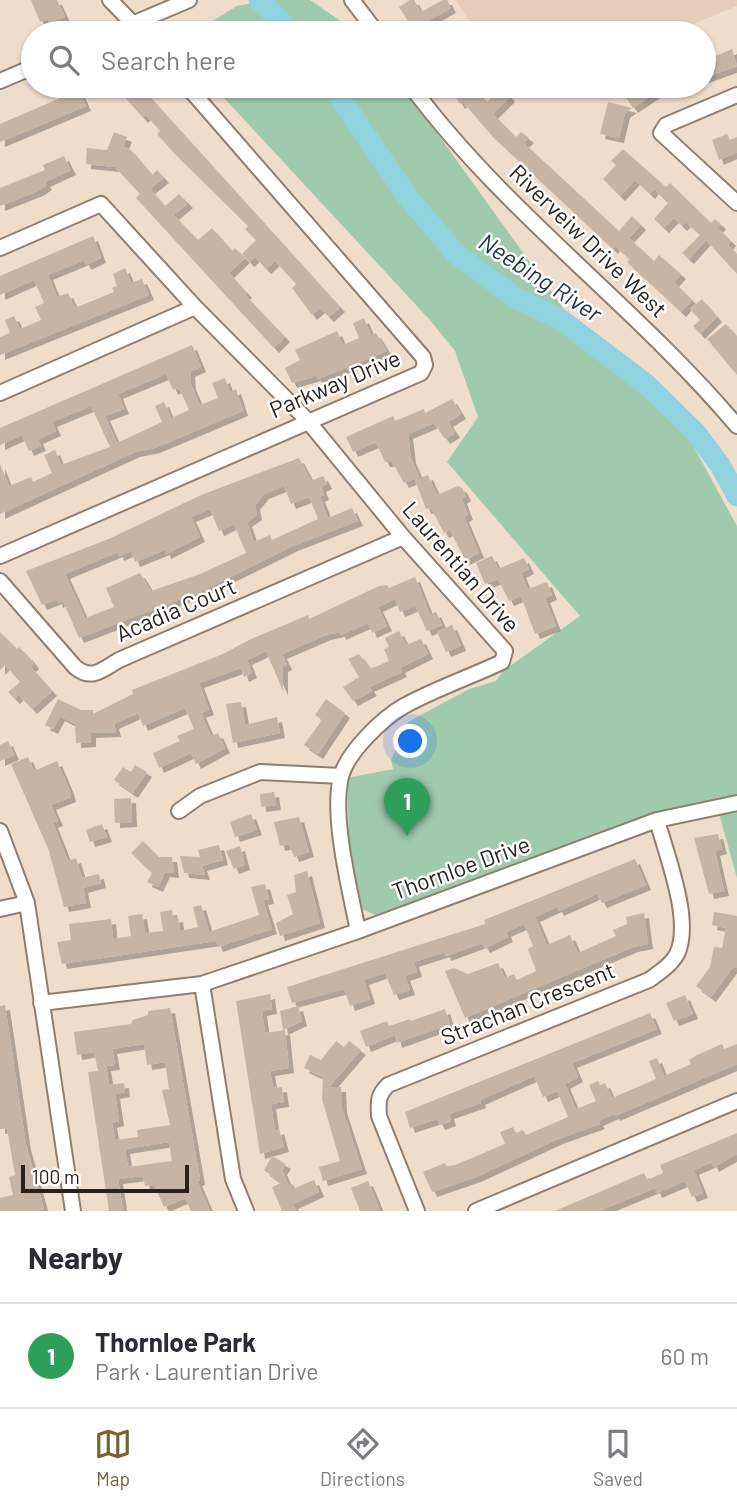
<!DOCTYPE html>
<meta charset="utf-8">
<style>
:root{--surface:#fff;--page:#f7f7f7;--text:#2b2b33;--muted:#7c7c81;--line:#e1e1e2;--accent:#756332}
body{margin:0;font-family:Barlow,sans-serif;background:var(--page);color:var(--text)}
.scale{position:absolute;left:21px;bottom:18px;width:168px;box-sizing:border-box;padding-left:7px;border:4px solid #29221c;border-top:0;font-size:19px;line-height:24px;white-space:nowrap;color:#29221c;-webkit-text-stroke:5px #fff;paint-order:stroke}
.you{position:absolute;left:411px;top:742px;width:24px;height:24px;margin:-18px;border:5px solid #fff;border-radius:50%;background:#1a73e8;box-shadow:0 0 0 10px #1a73e833}
.badge{display:grid;place-items:center;width:46px;height:46px;border-radius:50%;background:var(--accent);color:#fff;font-size:23px;font-weight:700}
.pin{position:absolute;translate:-50% -58px;filter:drop-shadow(0 2px 4px #0008)}
.pin::after{content:'';position:absolute;top:37px;width:24px;height:21px;background:inherit;clip-path:polygon(0 0,100% 0,50% 100%)}
.list{margin:0;padding:0;list-style:none}
h2{display:flex;justify-content:space-between;align-items:center;height:91px;margin:0;padding:0 28px;font-size:30px}
h2 small{font-size:23px;font-weight:400;color:var(--muted)}
.list li{display:grid;grid-template-columns:46px 1fr auto;gap:21px;align-items:center;box-sizing:border-box;height:105px;padding:0 28px;border-top:2px solid var(--line)}
.list b{display:block;font-size:26px;white-space:nowrap}
.list p{margin:0;font-size:23px;white-space:nowrap;color:var(--muted)}
.list em{font-size:23px;font-style:normal;color:var(--muted)}
.icon{flex:none;width:38px;height:38px;fill:none;stroke:currentColor;stroke-width:2;stroke-linecap:round;stroke-linejoin:round}
.map{position:relative;flex:none;width:737px;height:1211px;overflow:hidden}
.search{position:absolute;background:var(--surface);box-shadow:0 2px 5px #0004;left:21px;right:21px;top:21px;height:77px;display:flex;align-items:center;gap:18px;box-sizing:border-box;padding:0 24px;border-radius:38px;color:var(--muted);font-size:26px}
.sheet{height:196px;background:var(--surface)}
nav{display:flex;justify-content:space-around;align-items:center;box-sizing:border-box;height:98px;border-top:2px solid var(--line);background:var(--surface);font-size:19px;color:var(--muted)}
nav a{display:grid;justify-items:center;gap:4px}
nav .on{color:var(--accent)}
.map>svg:first-child{display:block}
.built{fill:#e5ceb9}
.green{fill:#9fcaad}
.lines{fill:none;stroke-linecap:round;stroke-linejoin:round}
.river{stroke:#91d2df;stroke-width:21}
.building{fill:#c6b5a5;fill-rule:evenodd;filter:url(#shadow)}
.minor-casing{stroke:#8f7f70;stroke-width:18}
.minor{stroke:#fff;stroke-width:14}
.labels{text-anchor:middle;stroke-width:5;stroke-linejoin:round;paint-order:stroke}
.street-label{font-size:23px;fill:#29221c;stroke:#fff}
.water-label{font-size:24px;font-style:italic;fill:#17383e;stroke:#fff}
</style>
<div class="map">
<svg width="737" height="1211" viewBox="0 0 737 1211">
<defs>
<filter id="shadow"><feDropShadow dx="5" dy="5" stdDeviation="0" flood-color="#0004"/></filter>
</defs>
<rect width="100%" height="100%" fill="#efddcc"/>
<!-- built -->
<path class="built" d="M455 0H737V6L672 33H478Z"/>
<!-- green -->
<path class="green" d="M265 0H310L358 33H193L237 6Z
M213 86H403L589 344 690 440 737 526V878L715 799 649 814 428 898 375 915 360 908 349 842 347 778 393 769 391 760 408 722 469 689 496 681 503 671 580 616 447 462 478 417 455 351 429 319Z"/>
<g class="lines">
<!-- river -->
<path class="river" d="M259 0 293 33
M332 86 407 196 456 254 516 298 560 319 646 384 696 433 720 465 737 496"/>
</g>
<!-- building -->
<path class="building" d="M31 0H57L65 17 49 23 47 19 40 22Z
M410 0H414L421 12 443 0H447L451 8 426 22 433 33H416L399 7Z
M732 49 737 66 704 78V61Z
M115 86H140L340 307 329 317 320 308 312 315 292 288 296 284 275 261 266 269 255 257 249 262 242 254 256 240 245 229 248 226 173 152 157 134 160 131 146 115 143 118Z
M449 86H472L487 102 502 88 510 97 493 114 516 137 521 132 529 138 524 143 619 231 632 216 641 225 629 238 654 261 659 255 681 274 674 282 692 300 681 312 627 262 630 259 615 246 613 249 492 136 463 102 460 104Z
M637 86H666L633 108 624 95Z
M79 90 86 106 0 142V124Z
M608 102 632 108 625 113 619 138 600 134Z
M114 132 127 137 123 147 130 149 152 175 157 170 164 178 150 189 165 206 179 194 188 203 174 215 188 230 198 240 212 228 232 251 235 248 245 258 229 273 247 293 245 295 285 337 274 348 136 198 140 194 115 167 86 164 87 148 107 150Z
M727 134 730 140 737 137V152L719 160 712 140Z
M623 149 666 187 670 183 711 223 715 219 721 224 718 228 731 241 728 245 737 254V274L706 240 689 259 682 253 700 235 686 222 682 226 674 218 664 228 654 219 668 203 654 189 650 194 635 180 620 196 603 179 616 165 611 161Z
M64 156 71 170 45 182 47 185 38 191 0 206V188L45 170 43 165Z
M93 236 101 258 86 265 84 260 48 275 57 297 68 293 75 308 92 301 114 292 112 288 117 286 113 274 125 268 131 283 142 279 149 295 0 355V337L10 333 5 320 14 316 20 329 41 320 35 307 44 303 34 280 0 295V276Z
M702 299 717 317 700 334 693 326 700 320 690 309Z
M364 318 371 335 376 333 387 351 318 379 316 376 292 383 285 368 300 360 295 350 337 331 343 345 359 338 353 323Z
M726 324 737 337V375L707 339Z
M192 345 201 367 190 372 191 385 200 405 218 398 212 383 225 378 230 392 236 389 243 411 155 448 135 452 0 514V464L9 486 31 477 33 482 52 473 44 455 55 450 61 465 110 447 91 406 52 422 56 431 38 439 41 446 29 451 22 435 0 445V428ZM166 374 173 390 177 388 181 392 189 410 171 418 164 402 155 406 162 422 117 443 105 416 124 409 118 394Z
M452 399 461 414 448 422 455 433 445 439 434 423 408 434 411 458 419 477 404 483 392 462H385L376 442 353 452 346 437 393 416 395 421 424 409 425 413Z
M299 458 311 481 323 476 327 484 321 487 324 495 320 497 328 518 352 508 358 521 293 546 202 591 79 638 63 601 58 603 57 599 42 605 26 571 111 538 201 495ZM284 486 291 504 309 497 318 519 272 540 270 535 254 542 247 522 257 515 255 505 264 494ZM210 509 219 531 234 524 246 553 200 574 151 591 140 573 106 588 114 607 85 618 65 574 118 552 119 556 131 551 135 562 165 550 166 554 200 537 191 517Z
M428 475 437 495 458 486 462 488 466 496 462 499 468 515 464 517 479 553 465 560 450 530 444 533 431 508 426 509 415 480Z
M492 556 498 569 524 558 529 569 521 573 528 589 547 582 552 595 545 598 556 626 535 634 521 596 509 601 498 579 485 584 476 563Z
M415 577 430 615 436 612 442 625 427 631 415 606 400 612 395 599 378 607 387 626 372 633 368 623 341 635 340 632 326 635 282 654 287 665 283 667V691L266 651 247 660 252 673 244 677 241 668 199 683 209 710 201 713 211 736 218 733 225 748 196 764 191 753 159 768 153 753 180 741 177 736 194 729 185 708 143 726 138 713 114 724 116 732 91 733V742L76 743 75 724 60 716 53 729 45 725 58 699 81 710H93V714L133 694 132 690 223 654 249 640 308 615 309 619 379 586 387 585 389 588Z
M452 625 461 646 446 652 437 632Z
M399 631 406 645 421 639 428 654 400 668 402 672 369 687 372 691 353 701 343 687 359 677 348 659 359 654 370 669 389 661 384 649 389 647 385 638Z
M0 632 17 649 19 647 29 657 34 664 31 667 52 691 32 709 19 695 15 699 8 692 20 682 5 665 0 670Z
M326 699 345 713 318 754 304 745 322 720 315 715Z
M241 702 245 725 277 717 280 733 233 743 226 704Z
M8 741 14 755 0 761V745Z
M28 757 34 771 57 761 69 789 71 797 51 805 58 821 53 823 68 861 76 858 82 878 99 874 101 883 83 888 86 903 64 907 49 851 11 764Z
M135 765 147 772 133 793 114 780 123 767 131 772Z
M274 792 276 805 261 807 260 794Z
M131 798 132 822 115 823 114 799Z
M251 814 257 830 235 837 230 822Z
M299 817 309 852 294 857 289 844 280 846 274 822Z
M102 824 107 837 90 842 86 830Z
M718 834 722 849 715 851 724 891 709 894 694 838Z
M143 841 159 857H172L174 873 165 872 158 887 147 882 152 873 131 853Z
M219 845 223 860 202 866 205 875 184 873 180 856 200 857 198 850Z
M240 846 245 865 234 869 226 851Z
M635 859 646 885 602 903 597 894 559 911 557 907 535 917 547 945 570 935 578 953 616 936 613 930 627 924 626 917 644 913 648 944 633 947 465 1018 445 971 454 968 468 974 498 963 505 978 514 974 517 980 536 971 528 949 533 946 524 924 506 932 508 937 485 948 482 943 446 956 445 952 414 962 417 972 405 976 410 990 394 995 385 973 364 980 370 999 350 1006 344 989 292 1003 287 987 485 924 484 920Z
M307 871 320 923 280 936 276 923 293 914 287 895 296 892 294 875Z
M265 884 269 899 263 900 272 929 218 947 216 941 62 964 57 942 71 940 69 924 111 919 113 939 131 936 128 916 142 914 145 933 163 931 160 912 172 910 173 918 178 917 180 931 198 927 193 907 201 905 209 932 259 915 251 887Z
M714 912 737 916V968L733 967 711 997 696 986 710 967 714 947 722 948 726 928 712 925Z
M270 994 272 1009 262 1011 265 1033 285 1030 289 1068 270 1071 273 1088 282 1087 284 1102 271 1104 275 1131 279 1129 284 1147 260 1154 236 1001Z
M685 995 693 1014 674 1021 666 1003Z
M5 1005 26 1145 44 1209 35 1211H0V1198L13 1195 9 1177 15 1175 7 1128 0 1129V1006Z
M298 1006 302 1021 283 1030 280 1011Z
M170 1008 197 1162 200 1180 197 1181 210 1211H191L185 1198 164 1207 154 1185 145 1186 143 1176 118 1179 123 1211H109L88 1072 98 1071 94 1052 77 1055 74 1032 131 1024 133 1020 148 1015V1011ZM144 1044 147 1065 165 1062 169 1089 162 1090 170 1125 137 1130 138 1137 115 1140 112 1123 119 1121 115 1094 125 1092 124 1083 109 1085 106 1066 115 1065 112 1049ZM169 1142 172 1161 128 1167 125 1149Z
M445 1009 450 1024 397 1043 395 1035 366 1047 360 1031 387 1021 389 1026 410 1019 411 1021Z
M650 1013 657 1029 572 1063 578 1077 565 1084 576 1109 596 1101 589 1085 598 1081 600 1085 605 1083 612 1098 656 1079 649 1061 657 1058 664 1076 691 1064 689 1060 697 1055 722 1044 724 1049 737 1044V1064L615 1116 614 1114 598 1121 600 1124 558 1139 476 1177 432 1192 423 1172 445 1163 446 1166 455 1165 505 1144 500 1132 513 1127 516 1133 523 1130 526 1135 568 1117 557 1091 543 1097 534 1076 480 1100 481 1103 449 1114 451 1121 440 1125 437 1119 410 1128 405 1112Z
M336 1041 344 1047 349 1041 361 1050 329 1087H341L342 1108 362 1169 323 1181 319 1167 340 1161 322 1099 323 1077 304 1068 310 1055 321 1060Z
M737 1133V1154L714 1167 712 1162 694 1170 703 1193 692 1197 685 1181 657 1193 655 1188 599 1211H555L644 1173 647 1180 663 1173 660 1165Z
M272 1156 286 1164 282 1170 289 1186 293 1184 295 1188 314 1180 319 1192 293 1204 296 1211H282L272 1187 281 1183 264 1170Z
M368 1181 374 1195 380 1211H360L351 1188Z"/>
<g class="lines">
<defs>
<path id="minor" d="M110 0 142 33
M352 0 377 33
M111 33 189 0
M0 81 33 67
M411 86C504 212 636 306 737 426
M737 95 666 125 661 133 737 203
M0 248 101 204 195 307 307 420 403 537 505 651 502 662C470 677 435 689 404 706 383 718 347 752 341 777 331 816 350 890 358 931
M0 393 195 307
M0 556 421 373 425 365 423 357 187 86
M0 581 75 667C92 681 102 670 119 660L403 537
M179 811 200 796 260 772 341 776
M0 831 27 903 73 1211
M0 909 27 903
M202 984 233 1179 246 1211
M41 1003 202 984 358 931 657 820 737 803
M417 1211 379 1116C378 1101 378 1095 388 1085L649 980C659 973 671 965 677 954 693 921 666 854 657 820
M476 1211 737 1101"/>
</defs>
<!-- minor casing -->
<use href="#minor" class="minor-casing"/>
<!-- minor -->
<use href="#minor" class="minor"/>
</g>
<g class="labels">
<!-- street labels -->
<g class="street-label">
<text transform="translate(588 241) rotate(44)" y="8">Riverveiw Drive West</text>
<text transform="translate(335 384) rotate(-23)" y="8">Parkway Drive</text>
<text transform="translate(461 567) rotate(49)" y="8">Laurentian Drive</text>
<text transform="translate(176 610) rotate(-23)" y="8">Acadia Court</text>
<text transform="translate(461 868) rotate(-20)" y="8">Thornloe Drive</text>
<text transform="translate(528 1004) rotate(-22)" y="8">Strachan Crescent</text>
</g>
<!-- water labels -->
<g class="water-label">
<text transform="translate(540 278) rotate(33)" y="8">Neebing River</text>
</g>
</g>
</svg>
<div class="scale">100 m</div>
<div class="you"></div>
<div class="pin badge" style="left:407px;top:836px;background:#2e9e5b">1</div>
<div class="search"><svg class="icon" aria-label="search" viewBox="0 0 24 24"><circle cx="10" cy="10" r="6"/><path d="M15 15l6 6"/></svg>Search here</div>
</div>
<section class="sheet">
<h2>Nearby<small></small></h2>
<ul class="list">
<li><span class="badge" style="background:#2e9e5b">1</span><div><b>Thornloe Park</b><p>Park · Laurentian Drive</p></div><em>60 m</em></li>
</ul>
</section>
<nav>
<a class="on"><svg class="icon" aria-label="map" viewBox="0 0 24 24"><path d="M3 6l6-2 6 2 6-2v14l-6 2-6-2-6 2zM9 4v14M15 6v14"/></svg>Map</a>
<a><svg class="icon" aria-label="directions" viewBox="0 0 24 24"><path d="M12 3l9 9-9 9-9-9zM9 14v-3h6M13 9l2 2-2 2"/></svg>Directions</a>
<a><svg class="icon" aria-label="saved" viewBox="0 0 24 24"><path d="M7 4h10v16l-5-4-5 4z"/></svg>Saved</a>
</nav>
